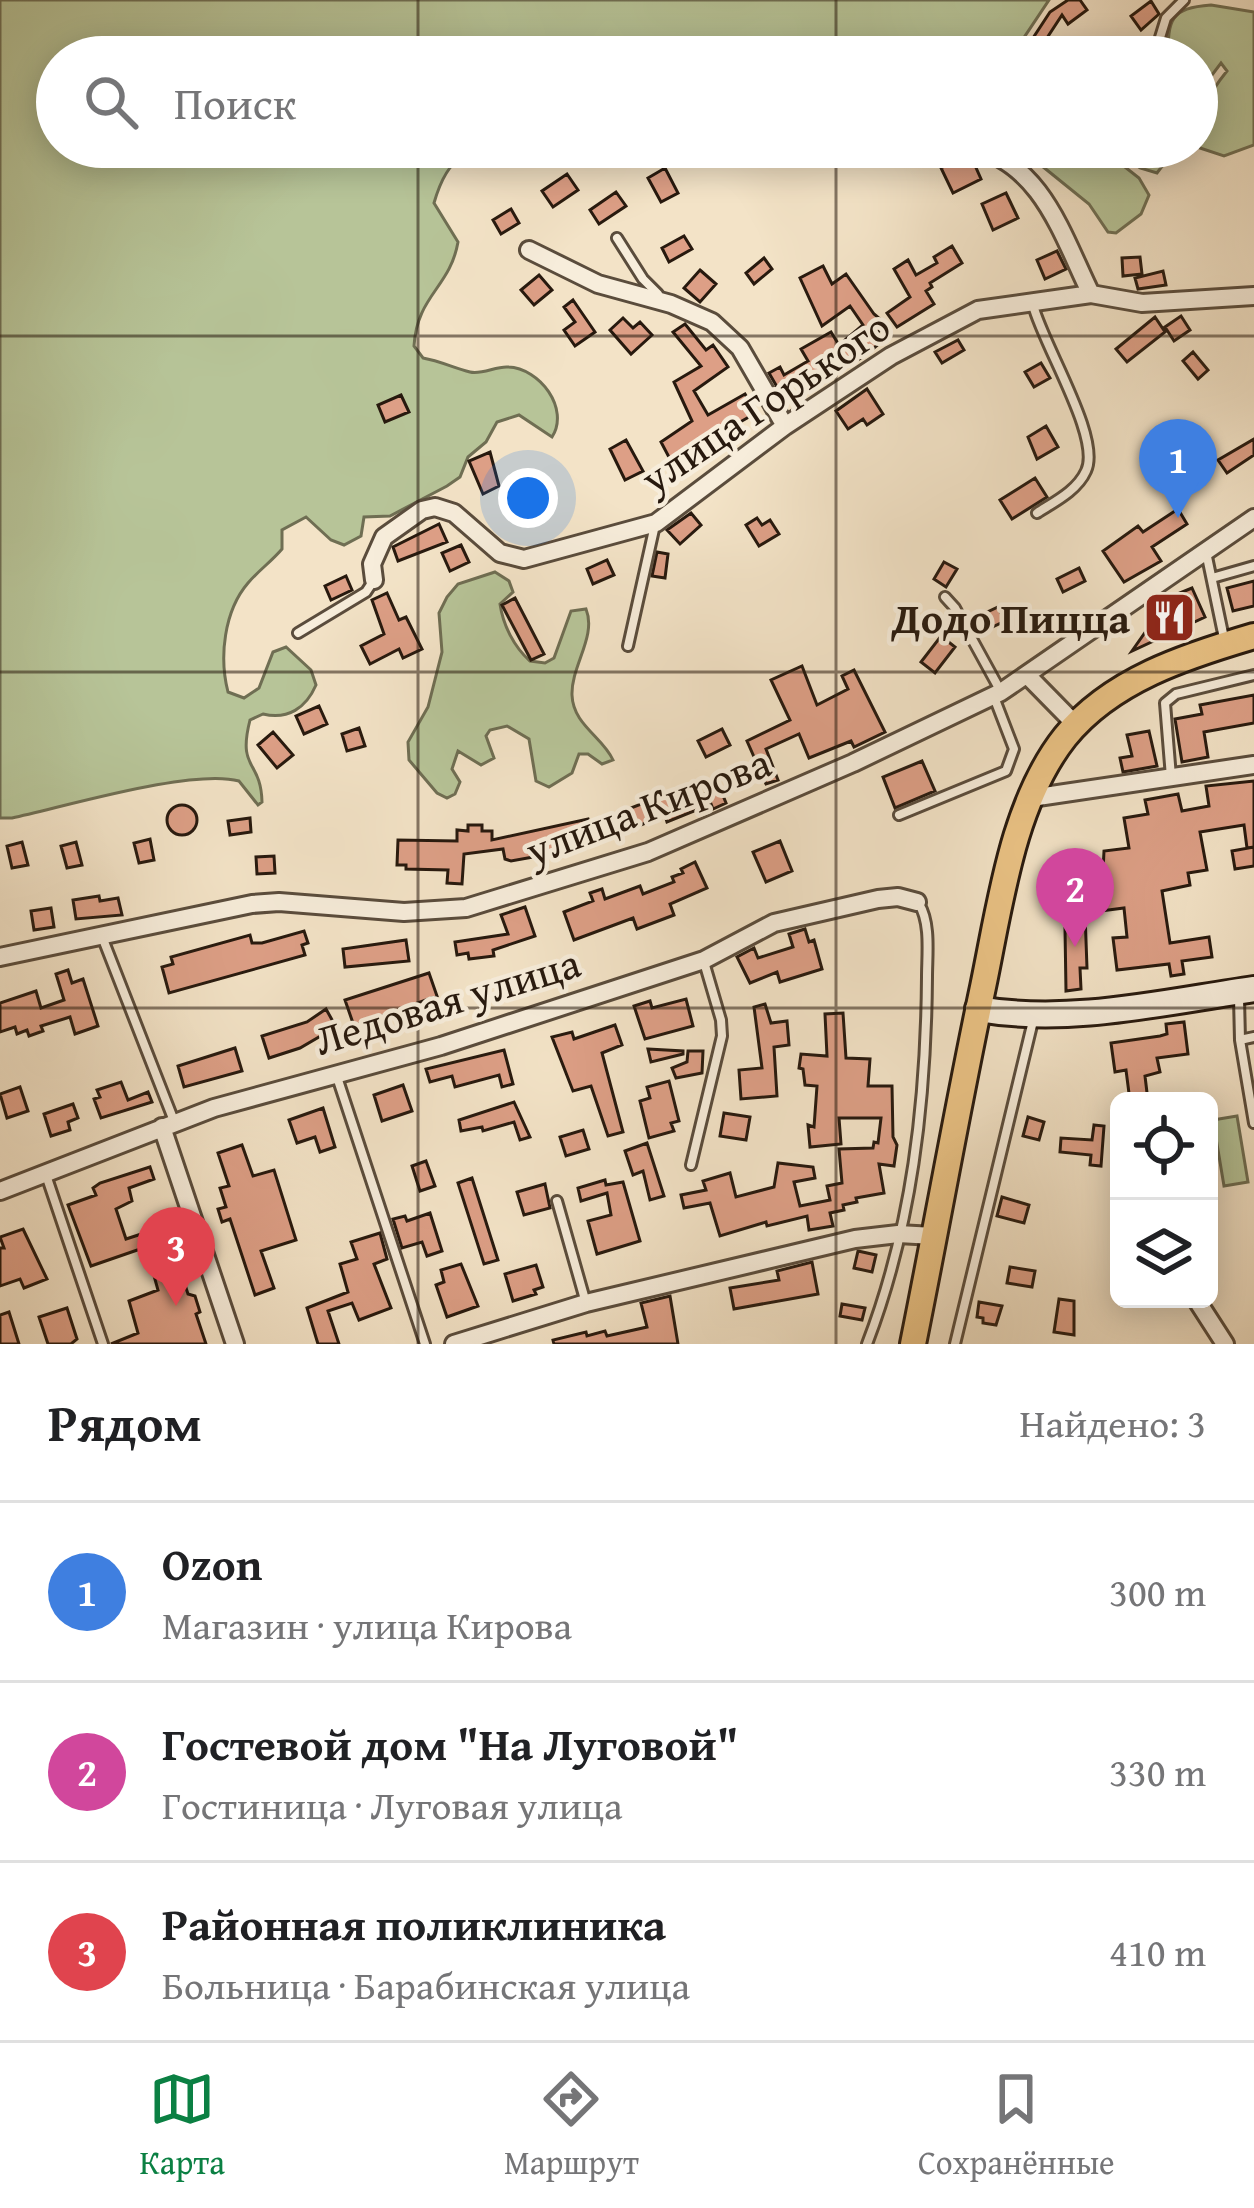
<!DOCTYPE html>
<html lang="ru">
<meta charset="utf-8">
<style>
:root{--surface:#fff;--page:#f2f2f2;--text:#202124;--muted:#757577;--line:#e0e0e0;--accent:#0b8043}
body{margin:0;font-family:"Gentium Book Plus",serif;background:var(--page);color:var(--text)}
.controls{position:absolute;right:36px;bottom:36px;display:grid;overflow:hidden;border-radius:18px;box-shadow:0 6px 30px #0003}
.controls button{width:108px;height:108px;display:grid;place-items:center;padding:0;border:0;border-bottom:3px solid var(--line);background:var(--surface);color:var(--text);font:60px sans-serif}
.you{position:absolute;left:528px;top:498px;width:42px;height:42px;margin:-30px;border:9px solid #fff;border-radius:50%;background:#1a73e8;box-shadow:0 0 0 18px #1a73e833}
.badge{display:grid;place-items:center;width:78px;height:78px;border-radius:50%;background:var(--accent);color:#fff;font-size:39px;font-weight:700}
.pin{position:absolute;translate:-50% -99px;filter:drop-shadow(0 3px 6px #0008)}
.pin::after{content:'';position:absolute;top:63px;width:42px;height:36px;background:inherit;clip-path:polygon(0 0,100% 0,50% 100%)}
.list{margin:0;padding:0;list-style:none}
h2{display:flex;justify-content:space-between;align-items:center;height:156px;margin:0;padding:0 48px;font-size:51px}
h2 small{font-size:39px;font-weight:400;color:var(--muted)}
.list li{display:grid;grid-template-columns:78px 1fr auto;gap:36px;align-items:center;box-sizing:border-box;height:180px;padding:0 48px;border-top:3px solid var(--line)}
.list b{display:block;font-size:45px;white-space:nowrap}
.list p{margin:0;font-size:39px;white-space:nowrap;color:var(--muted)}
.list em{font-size:39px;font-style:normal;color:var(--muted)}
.icon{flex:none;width:66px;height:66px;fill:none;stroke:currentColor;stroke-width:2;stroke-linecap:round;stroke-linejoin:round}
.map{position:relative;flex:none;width:1254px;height:1344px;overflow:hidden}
.search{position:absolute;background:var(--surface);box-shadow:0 6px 30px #0003;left:36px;right:36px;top:36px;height:132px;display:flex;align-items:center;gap:30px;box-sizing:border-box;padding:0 42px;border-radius:66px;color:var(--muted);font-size:45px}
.sheet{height:696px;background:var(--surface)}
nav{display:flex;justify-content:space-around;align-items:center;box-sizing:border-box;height:168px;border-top:3px solid var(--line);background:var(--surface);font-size:33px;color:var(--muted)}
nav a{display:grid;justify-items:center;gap:6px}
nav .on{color:var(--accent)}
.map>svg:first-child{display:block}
.green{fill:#b7c498;stroke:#6f6e53;stroke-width:3}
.building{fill:#dd9f86;stroke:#27190e;stroke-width:3}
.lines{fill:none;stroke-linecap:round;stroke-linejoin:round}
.lane-casing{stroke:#5a4c3c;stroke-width:14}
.street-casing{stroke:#5a4c3c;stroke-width:22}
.secondary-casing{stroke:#27190e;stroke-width:30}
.primary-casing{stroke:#27190e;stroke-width:30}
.lane{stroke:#f7eddb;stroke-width:8}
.street{stroke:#f7eddb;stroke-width:16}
.secondary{stroke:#f7eddb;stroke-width:24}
.primary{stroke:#eac284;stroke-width:24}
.grid{fill:none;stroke:#27190e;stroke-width:3;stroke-opacity:0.55}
.labels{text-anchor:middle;stroke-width:9;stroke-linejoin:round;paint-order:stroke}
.street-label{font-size:42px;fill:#27190e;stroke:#f7eddb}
.poi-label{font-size:42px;font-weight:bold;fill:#27190e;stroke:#f7eddb;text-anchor:end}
</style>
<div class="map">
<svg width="1254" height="1344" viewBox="0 0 1254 1344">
<rect width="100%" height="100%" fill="#f3e3c7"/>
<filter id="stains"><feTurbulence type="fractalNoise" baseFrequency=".00167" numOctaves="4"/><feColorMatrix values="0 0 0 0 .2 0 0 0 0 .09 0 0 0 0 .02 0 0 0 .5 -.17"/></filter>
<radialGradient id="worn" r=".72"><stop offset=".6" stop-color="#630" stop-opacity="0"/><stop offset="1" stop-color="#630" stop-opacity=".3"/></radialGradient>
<!-- green -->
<path class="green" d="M0 0H1049L1011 57H57V147H580C567 148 555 154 542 155 486 159 455 130 434 203L458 242C450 288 417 295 414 346L423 358C440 361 454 368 470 372 482 375 496 366 508 367 540 368 570 409 552 437L519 415 497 422 486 442 468 457 460 477 447 486 390 516 364 517 361 536 344 545 331 540 306 517 282 530V549C272 561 258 571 248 583 224 611 219 657 228 692L244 698 259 688 273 652 286 647 311 670 316 685C306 708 288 720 263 714L250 720C237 771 261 759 262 802L258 805 239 781C193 768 64 807 12 818H0Z
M1211 5 1254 12V145L1224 156 1200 148C1191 122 1210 92 1227 71L1221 63 1197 95V57H1168C1168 20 1170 8 1211 5Z
M1035 147H1146L1163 165 1157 173 1140 168 1121 154 1111 156 1139 178 1149 195 1141 214 1116 233 1108 232 1089 204 1042 166Z
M495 572 509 581 513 592 500 604C503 625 514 647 530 661L545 663 554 658 571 611 586 609C597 636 571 666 572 695 573 725 603 737 613 760L602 764 588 754H579L572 773 549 787 536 781 529 739 507 726 490 730 486 736 494 758 481 765 458 751 452 769 460 782 455 794 447 798 437 793 409 760 408 742 428 707 442 652 439 613 447 597 458 584Z
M1237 1116 1248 1182 1224 1186 1213 1120Z"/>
<!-- building -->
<path class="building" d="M1068 0H1080L1087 10 1068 24 1062 15 1043 44 1033 38 1050 12Z
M1151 1 1159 14 1141 30 1131 16Z
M963 157 973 161 981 179 953 193 941 168Z
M665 168 678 193 661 202 648 178Z
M567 174 578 190 553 207 542 191Z
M616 192 626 206 599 224 590 210Z
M1006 193 1018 218 993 230 982 204Z
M511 209 519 223 501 234 493 220Z
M684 236 692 249 669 262 662 248Z
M952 246 962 263 930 283 932 287 926 291 934 304 897 327 887 313 910 297 894 269 908 260 916 275 937 263 934 257Z
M1057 251 1066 269 1045 279 1037 260Z
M1140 257 1142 274 1123 276 1122 258Z
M764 258 772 269 754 284 746 273Z
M823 266 832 284 846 274 874 314 887 325 874 335 880 343 863 357 802 390 797 382 780 392 769 373 780 367 784 375 808 361 801 349 831 332 839 345 863 325 850 306 822 326 800 278Z
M700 270 716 284 700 302 684 288Z
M1163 271 1166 285 1138 289 1135 278Z
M539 275 552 290 534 305 521 290Z
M573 300 595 332 575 346 564 330 575 322 564 307Z
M1181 316 1190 330 1174 341 1165 327Z
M1155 317 1165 332 1127 362 1116 349Z
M623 318 633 328 640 322 652 335 631 354 610 330Z
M685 324 706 350 713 345 728 367 694 391 708 415 745 394 756 413 733 426 737 433 725 440 722 434 671 461 661 442 692 421 674 382 701 366 673 332Z
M958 340 964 350 942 363 935 352Z
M1193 352 1208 370 1198 379 1183 361Z
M1041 363 1050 378 1034 387 1025 372Z
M867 389 883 414 867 425 863 419 848 429 836 411Z
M401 395 409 412 385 422 378 405Z
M1046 426 1058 447 1037 459 1028 437Z
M1254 439V455L1227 473 1218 460Z
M626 440 643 471 625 480 610 449Z
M490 452 499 486 483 494 469 461Z
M1035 478 1047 497 1012 519 1000 500Z
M525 493 532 510 517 518 509 500Z
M1178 509 1187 524 1152 547 1161 561 1124 582 1103 551 1138 526 1143 532Z
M691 513 701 525 680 544 667 530Z
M757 518 762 525 770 520 779 534 759 546 746 525Z
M439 524 447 542 398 561 393 547Z
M461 545 469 562 450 571 442 553Z
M657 552 668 554 665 578 652 576Z
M607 560 614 575 593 584 587 569Z
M944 562 957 569 946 587 934 579Z
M1079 568 1085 581 1063 592 1057 579Z
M346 576 352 590 331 600 325 586Z
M1254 581V606L1233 611 1227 588Z
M1192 588 1205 617 1132 651 1170 597Z
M387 593 399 620 406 617 422 649 403 658 399 649 370 664 361 646 384 634 372 600Z
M515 598 544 654 531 660 502 605Z
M998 607 1005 621 986 630 979 616Z
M941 636 955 647 935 673 921 662Z
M802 666 817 705 848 689 842 676 854 670 885 732 854 747 851 741 809 758 799 734 766 749 778 780 766 784 747 741 790 720 771 680Z
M1254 695V723L1204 732 1208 757 1182 762 1175 719 1202 714 1200 705Z
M319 706 327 724 304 734 296 716Z
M359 728 365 746 347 751 342 734Z
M722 729 730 745 706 757 698 741Z
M1149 731 1157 766 1123 772 1120 758 1132 756 1127 735Z
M273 732 293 755 277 768 258 745Z
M922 761 935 791 895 808 883 777Z
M1254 781V847L1247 848 1244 825 1200 832 1207 870 1188 873 1190 885 1162 891 1170 943 1209 937 1212 957 1182 961 1184 974 1171 976 1169 964 1117 970 1113 938 1127 937 1124 908 1085 913 1087 968H1080L1081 989 1066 991 1065 928 1071 924 1067 893 1083 891 1081 874 1103 871 1104 851 1129 848 1124 818 1148 814 1145 800 1178 794 1182 811 1209 806 1206 786Z
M685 787 690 800 720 788 726 803 713 809 711 804 667 822 665 815 631 829 623 811Z
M167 820a15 15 0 1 1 30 0a15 15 0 1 1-30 0Z
M250 818 251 832 230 835 228 821Z
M588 819 592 834 558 842 561 852 511 861 505 859 503 849 464 854 462 884 447 883 448 870 406 869V865H397L398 840 457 841V830L468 831V825H482V831H492V840Z
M150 839 154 860 139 863 134 843Z
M780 841 792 871 766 882 753 852Z
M22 842 28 865 12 868 7 846Z
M76 842 82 865 67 868 61 846Z
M1254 847V866L1235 869 1232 851Z
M274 856 275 873 257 874 256 857Z
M695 862 707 888 670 904 674 915 637 929 633 918 574 940 564 912 593 901 590 893 602 889 605 899 640 886 643 894 674 882 672 877 683 873 681 869Z
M99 896 100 901 118 898 122 915 76 919 73 900Z
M525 907 535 936 493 950 494 956 469 959 468 953 457 955 455 942 508 934 501 915Z
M51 908 54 927 34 930 31 911Z
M805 929 809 942 814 940 822 969 780 982 777 972 750 983 737 957 754 948 758 958 793 947 789 934Z
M304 931 308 943 302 945 305 955 169 993 162 967 173 964 171 957 250 935 252 943H262Z
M406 940 409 961 345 967 343 949Z
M68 970 72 983 83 979 98 1026 75 1034 70 1017 41 1026 43 1031 29 1036 27 1030 17 1034 15 1027 0 1032V1003L36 991 41 1008 64 1000 56 974Z
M429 973 437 996 354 1026 345 1000Z
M686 999 693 1026 645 1039 634 1006 650 1001 652 1008Z
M765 1004 771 1023 787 1021 789 1045 774 1047 777 1096 741 1099 739 1070 762 1068 754 1007Z
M326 1009 336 1027 300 1048 269 1058 262 1036 307 1022Z
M843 1013 846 1058 870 1059 868 1086H892L893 1137 897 1145 894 1166 879 1164 884 1193 856 1198 857 1202 843 1205 844 1210 830 1213 833 1226 809 1230 807 1216 767 1226 766 1222 720 1236 710 1203 684 1208 681 1195 706 1190 703 1181 730 1173 736 1197 774 1187 778 1163 813 1167 815 1178 794 1182 800 1206 830 1200 827 1186 842 1183 839 1149 873 1148 874 1142 878 1143 881 1118H839L841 1144 810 1147 808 1125 814 1127 817 1086 805 1085 803 1069 799 1068 801 1054 827 1056 825 1014Z
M1184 1022 1188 1054 1157 1058 1160 1072 1145 1076 1148 1101H1130L1126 1070 1115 1072 1111 1043 1160 1036 1167 1034 1166 1024Z
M615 1025 622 1045 602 1053 623 1132 608 1136 591 1086 573 1091 552 1037 572 1032 574 1039Z
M235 1048 242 1071 184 1087 178 1066Z
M648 1049 683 1051V1054L651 1062Z
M504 1050 513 1084 502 1087 499 1075 455 1087 452 1076 430 1082 426 1069Z
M688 1051H703L702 1073 676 1078 672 1068 687 1062Z
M669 1081 679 1121 671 1123 674 1131 649 1138 640 1101 650 1098 647 1087Z
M121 1082 128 1100 148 1092 152 1102 101 1118 94 1099 100 1097 97 1090Z
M403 1085 412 1111 382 1121 374 1095Z
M20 1087 28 1111 7 1118 0 1094Z
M514 1102 530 1137 520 1140 514 1122 483 1131 482 1127 461 1131 459 1120Z
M73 1104 78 1118 68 1122 70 1130 51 1136 44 1114Z
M323 1108 335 1147 320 1152 315 1137 297 1143 289 1120Z
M724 1113 750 1117 746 1140 720 1136Z
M1028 1117 1044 1122 1039 1140 1023 1136Z
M1094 1125 1104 1126 1101 1166 1090 1165 1091 1155 1060 1152 1061 1138 1092 1140Z
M583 1130 589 1149 566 1156 560 1137Z
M647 1143 664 1196 650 1200 643 1171 633 1175 625 1151Z
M242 1145 253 1176 274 1170 296 1240 261 1251 274 1288 255 1295 230 1219 222 1222 218 1209 226 1207 220 1188 229 1186 218 1153Z
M426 1161 435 1186 420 1191 412 1166Z
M150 1167 154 1179 129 1188 132 1201 116 1209 126 1239 166 1226 188 1294 195 1296 200 1312 196 1314 206 1344H111L138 1333 129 1301 158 1290 146 1247 91 1266 68 1205 96 1195 93 1188 100 1183Z
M472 1178 498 1260 484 1264 458 1183Z
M605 1180 606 1185 623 1182 640 1241 597 1254 588 1221 611 1215 607 1193 581 1201 578 1188Z
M545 1184 550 1208 524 1215 517 1192Z
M1002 1197 1029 1205 1024 1223 997 1216Z
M430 1213 442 1251 427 1256 422 1242 402 1248 393 1219 405 1216 407 1221Z
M23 1229 47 1279 24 1288 20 1279 0 1286V1248H4L0 1237Z
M380 1233 387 1259 374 1264 391 1308 359 1320 352 1303 328 1311 339 1344H318L307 1308 348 1292 340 1264 357 1259 351 1242Z
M858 1251 876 1255 872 1272 854 1268Z
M812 1262 818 1294 734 1309 730 1288 779 1280 777 1271Z
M461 1264 478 1306 447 1317 436 1285 444 1282 441 1270Z
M536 1265 543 1287 534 1290 536 1294 513 1301 505 1274Z
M1010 1267 1035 1271 1032 1287 1007 1283Z
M670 1296 678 1344H554L553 1340 586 1332 587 1336 605 1331 607 1336 647 1327 641 1303Z
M1059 1299 1074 1301V1335L1054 1332Z
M979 1302 1002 1306 996 1325 983 1323V1318L977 1317Z
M842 1304 865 1308 862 1320 840 1316Z
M67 1308 77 1339 71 1344H48L39 1317Z
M9 1312 19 1344H0V1315Z"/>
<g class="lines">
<defs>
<path id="lane" d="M1154 57 1166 18 1184 0
M617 238 643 279 658 294
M1033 305C1043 345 1102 438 1086 471 1077 491 1054 502 1037 513
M1206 552 1225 643
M1212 578 1254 566
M945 597 955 608 1000 690
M298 633 366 592 374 580
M628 646 655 525
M1171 777 1165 703 1176 694 1254 675
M899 815 1006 771 1014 749 994 697
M101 934 174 1121
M1239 998 1240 1040 1254 1123
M1240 1040 1254 1037
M337 1077 425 1344
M691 1165 722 1036 721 1020 704 962
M46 1175 103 1344
M557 1201 586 1303
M867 1344C912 1227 926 1102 927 977 927 955 931 923 919 904
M955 1344 1033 1021"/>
<path id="street" d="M971 147C1042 163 1062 235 1091 294
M883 157 930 147
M529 250 598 284 671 304 712 322 740 348 785 426
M374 580 372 564 384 537 422 510 435 507 454 513 500 553 524 559 656 523 785 426 891 356 978 310 1091 294 1142 303 1254 296
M1027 675 1076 725
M1031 798 1254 765
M0 957 252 904 279 902 404 912 466 908 648 852 853 763 1001 692 1254 518
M162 1127 235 1344
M0 1191 214 1108 441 1046 704 960 774 923 878 899 898 897 917 902
M1196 1299 1225 1344
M454 1344 586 1303 855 1239 898 1234 934 1236"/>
<path id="secondary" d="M978 1009C1070 1025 1164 1002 1254 989"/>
<path id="primary" d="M913 1344C937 1225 958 1105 983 987 1000 906 1012 804 1065 737 1111 680 1186 656 1254 636"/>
</defs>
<!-- lane casing -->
<use href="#lane" class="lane-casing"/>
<!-- street casing -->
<use href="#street" class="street-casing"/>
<!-- secondary casing -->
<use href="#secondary" class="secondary-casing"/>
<!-- primary casing -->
<use href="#primary" class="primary-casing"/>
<!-- lane -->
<use href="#lane" class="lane"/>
<!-- street -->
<use href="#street" class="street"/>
<!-- secondary -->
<use href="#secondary" class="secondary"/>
<!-- primary -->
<use href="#primary" class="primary"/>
</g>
<!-- grid -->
<path class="grid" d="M418 0V57M836 0V57M418 147V1344M836 147V1344M0 336H1254M0 672H1254M0 1008H1254"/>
<!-- icons -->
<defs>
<symbol id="restaurant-square" viewBox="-11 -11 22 22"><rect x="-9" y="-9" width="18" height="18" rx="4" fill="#8f2418" stroke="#f7eddb"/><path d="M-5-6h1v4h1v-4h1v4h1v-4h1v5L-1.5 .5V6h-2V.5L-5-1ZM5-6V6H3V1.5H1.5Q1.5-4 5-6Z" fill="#fff"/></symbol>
</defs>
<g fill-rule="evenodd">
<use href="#restaurant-square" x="1140" y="588" width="59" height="59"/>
</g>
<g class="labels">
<!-- street labels -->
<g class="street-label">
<text transform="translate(765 402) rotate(-34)" y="15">улица Горького</text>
<text transform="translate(648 806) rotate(-21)" y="15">улица Кирова</text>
<text transform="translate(447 1001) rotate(-17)" y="15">Ледовая улица</text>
</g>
<!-- poi labels -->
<g class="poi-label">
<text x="1130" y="633">Додо Пицца</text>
</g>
</g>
<rect width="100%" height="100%" filter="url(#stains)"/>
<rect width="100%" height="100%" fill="url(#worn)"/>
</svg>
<div class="controls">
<button><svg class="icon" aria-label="locate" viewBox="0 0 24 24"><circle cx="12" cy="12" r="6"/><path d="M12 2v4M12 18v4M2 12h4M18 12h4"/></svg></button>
<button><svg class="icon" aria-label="layers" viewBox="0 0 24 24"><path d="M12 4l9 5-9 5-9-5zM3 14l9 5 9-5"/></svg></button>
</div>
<div class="you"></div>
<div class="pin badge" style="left:1178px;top:518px;background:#3f7fe0">1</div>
<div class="pin badge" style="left:1075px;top:947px;background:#d1479c">2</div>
<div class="pin badge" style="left:176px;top:1306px;background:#e0444e">3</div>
<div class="search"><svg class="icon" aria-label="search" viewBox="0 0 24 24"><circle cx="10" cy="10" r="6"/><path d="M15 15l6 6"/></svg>Поиск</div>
</div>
<section class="sheet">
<h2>Рядом<small>Найдено: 3</small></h2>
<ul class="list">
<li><span class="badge" style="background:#3f7fe0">1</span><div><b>Ozon</b><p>Магазин · улица Кирова</p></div><em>300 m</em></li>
<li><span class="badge" style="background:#d1479c">2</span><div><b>Гостевой дом &quot;На Луговой&quot;</b><p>Гостиница · Луговая улица</p></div><em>330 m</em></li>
<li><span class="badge" style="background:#e0444e">3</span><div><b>Районная поликлиника</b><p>Больница · Барабинская улица</p></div><em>410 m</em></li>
</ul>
</section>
<nav>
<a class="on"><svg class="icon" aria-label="map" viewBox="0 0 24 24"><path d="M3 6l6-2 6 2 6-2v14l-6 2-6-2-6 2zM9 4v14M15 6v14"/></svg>Карта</a>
<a><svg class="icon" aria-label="directions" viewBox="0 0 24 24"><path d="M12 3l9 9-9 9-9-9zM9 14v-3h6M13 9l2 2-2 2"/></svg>Маршрут</a>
<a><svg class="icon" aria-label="saved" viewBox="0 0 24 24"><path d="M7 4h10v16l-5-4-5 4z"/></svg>Сохранённые</a>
</nav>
